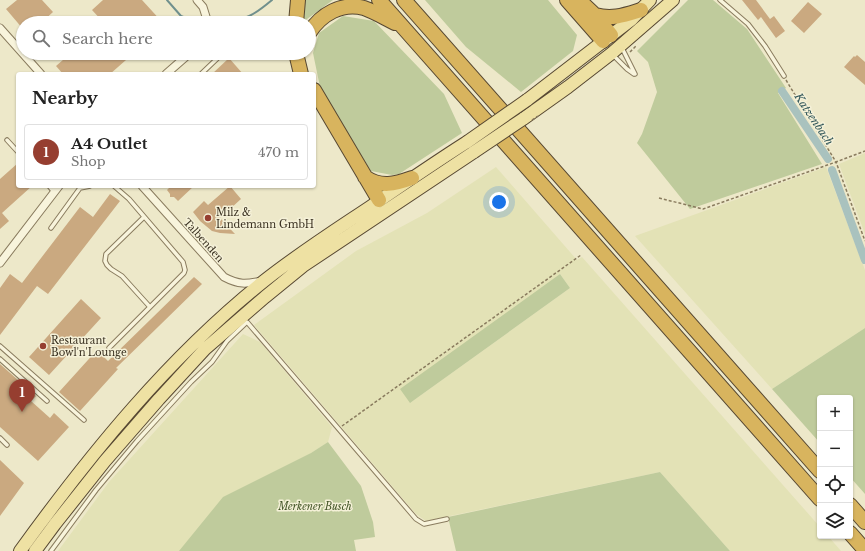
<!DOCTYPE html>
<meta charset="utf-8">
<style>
:root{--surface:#fff;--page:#f2f2f2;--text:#222;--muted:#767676;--line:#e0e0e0;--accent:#963e30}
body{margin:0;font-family:"Libre Baskerville",serif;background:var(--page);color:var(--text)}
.controls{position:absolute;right:12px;bottom:12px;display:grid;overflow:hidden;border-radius:4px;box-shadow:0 1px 3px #0004}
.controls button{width:36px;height:36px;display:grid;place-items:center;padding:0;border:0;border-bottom:1px solid var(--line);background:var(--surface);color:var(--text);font:20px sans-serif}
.you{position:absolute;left:499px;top:202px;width:14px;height:14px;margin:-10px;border:3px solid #fff;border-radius:50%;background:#1a73e8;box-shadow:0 0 0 6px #1a73e833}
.badge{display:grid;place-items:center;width:26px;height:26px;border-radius:50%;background:var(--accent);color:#fff;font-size:13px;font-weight:700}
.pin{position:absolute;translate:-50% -33px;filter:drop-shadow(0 1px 2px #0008)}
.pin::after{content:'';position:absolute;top:21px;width:14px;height:12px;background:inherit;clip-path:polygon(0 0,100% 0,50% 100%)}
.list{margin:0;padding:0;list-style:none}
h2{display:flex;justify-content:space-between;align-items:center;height:52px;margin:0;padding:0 16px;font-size:17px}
h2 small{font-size:13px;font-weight:400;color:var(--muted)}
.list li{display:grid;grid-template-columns:26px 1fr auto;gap:12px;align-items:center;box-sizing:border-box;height:56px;margin:0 8px 8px;padding:0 8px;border:1px solid var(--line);border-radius:4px}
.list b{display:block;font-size:15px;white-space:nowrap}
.list p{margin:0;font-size:13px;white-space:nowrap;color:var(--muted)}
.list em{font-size:13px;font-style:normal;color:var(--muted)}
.icon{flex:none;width:22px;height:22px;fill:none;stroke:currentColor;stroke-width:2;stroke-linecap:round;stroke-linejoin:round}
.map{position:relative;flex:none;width:865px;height:551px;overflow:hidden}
.search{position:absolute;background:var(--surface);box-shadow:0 1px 3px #0004;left:16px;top:16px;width:300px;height:44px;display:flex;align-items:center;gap:10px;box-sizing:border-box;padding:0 14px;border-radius:22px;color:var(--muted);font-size:15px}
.panel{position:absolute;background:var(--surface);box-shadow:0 1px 3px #0004;left:16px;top:72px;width:300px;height:116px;border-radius:4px}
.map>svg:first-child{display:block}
.farmland{fill:#e3e2b6;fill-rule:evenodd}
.green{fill:#bfcb9c}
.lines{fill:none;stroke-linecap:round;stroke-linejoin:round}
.stream{stroke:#70908d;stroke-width:2}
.canal{stroke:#a9c2be;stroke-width:8}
.building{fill:#caa980}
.service-casing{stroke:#897b5e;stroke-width:5.5}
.minor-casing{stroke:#897b5e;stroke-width:9}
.primary-casing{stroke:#574832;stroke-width:14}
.motorway-casing{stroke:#574832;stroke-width:16}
.path{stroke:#897b5e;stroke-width:1.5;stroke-dasharray:3 2;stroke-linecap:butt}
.service{stroke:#f8f4dc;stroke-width:3.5}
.minor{stroke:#f8f4dc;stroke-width:7}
.primary{stroke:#eee1a3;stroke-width:12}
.motorway{stroke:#d8b45e;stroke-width:14}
.primary-bridge-casing{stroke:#574832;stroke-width:14;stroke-linecap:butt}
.path-bridge{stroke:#897b5e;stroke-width:1.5;stroke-dasharray:3 2;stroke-linecap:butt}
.primary-bridge{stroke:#eee1a3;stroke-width:12}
.poi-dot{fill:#963e30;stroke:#f5f1d8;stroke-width:1.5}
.labels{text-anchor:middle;stroke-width:3;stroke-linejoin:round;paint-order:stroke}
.poi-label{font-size:10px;fill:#3a3121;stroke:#f5f1d8;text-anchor:start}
.street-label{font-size:10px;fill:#3a3121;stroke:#f5f1d8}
.park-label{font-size:10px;font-style:italic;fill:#445628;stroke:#f5f1d8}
.water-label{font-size:11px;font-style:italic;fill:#315659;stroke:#f5f1d8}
</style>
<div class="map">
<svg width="865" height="551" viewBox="0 0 865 551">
<rect width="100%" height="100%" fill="#ede8c9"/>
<!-- farmland -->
<path class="farmland" d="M865 153V234L839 164Z
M496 167 577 260 582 257 820 527V536H828L841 551H730L660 472 426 521 416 514 254 325 356 251 427 213ZM560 274 570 288 410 403Z
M826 167 865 270V328L772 389 635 236Z
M243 334 260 342 332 427 328 442 218 515 195 551H58L109 482Z"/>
<!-- green -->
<path class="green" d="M305 0H333L303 22Z
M425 0H548L577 35 573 51 521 92 466 47Z
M688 0H713L747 29 786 88 778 93 822 164 690 209 637 143 642 134 657 92 648 62 637 51Z
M343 16 374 21 444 94 462 133 399 174 392 175 371 171 320 87 313 53 319 33Z
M560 274 570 288 410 403 400 389Z
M865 328V494L850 477V398H820V443L772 389Z
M328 442 361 486 373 522 375 537 354 540 356 551H179L223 497 311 453Z
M660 472 730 551H456L448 517Z"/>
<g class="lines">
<!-- stream -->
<path class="stream" d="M167 0 181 16 198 23
M222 23C247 19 253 16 272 0"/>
<!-- canal -->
<path class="canal" d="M782 91 828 159
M832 170 865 260"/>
</g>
<!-- building -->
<path class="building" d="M17 0H42L53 12 41 23H23V29L6 9Z
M103 0H142L163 23H104L92 10Z
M742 0H756L770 19 774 16 785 31 776 38 761 17 758 20Z
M808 2 822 14 804 33 791 21Z
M71 53H134L110 74H63L56 66Z
M857 55 865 62V85L844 67 854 56 855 57Z
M229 58 243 74H212Z
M18 163V186H32L2 213 9 221 0 229V179Z
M171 186H194L178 201 174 197H170V194L167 190Z
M230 186 241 199 220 218 235 234 220 233 212 231 200 221 193 212 204 201 208 205Z
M110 194 120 201 48 294 37 286 0 335V288L10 274 22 283 80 207 93 217Z
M194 277 202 284 116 368 118 369 80 411 59 392 97 350 108 361Z
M81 299 101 318 49 375 29 357Z
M0 364 36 396 31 401 50 418 54 413 69 427 38 461 0 427Z
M0 460 24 483 0 516Z"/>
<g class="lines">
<defs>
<path id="service" d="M720 0 748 24 765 46 784 76
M622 48 635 74
M613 55 627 69 634 74
M201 74 223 53
M7 140 18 152
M49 186 54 192
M144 217 106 254 105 261 107 265 111 269 122 276 150 307
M51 228 80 188 90 186
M0 346 84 420
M109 348 184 273 185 270 183 262 129 199 114 186
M0 359 47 401
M0 438 7 445
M51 551 96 490 137 441 191 382 212 362 227 341 247 322 416 519 424 524 447 519"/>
<path id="minor" d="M197 0 203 7 208 23
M0 28 41 74
M166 74 190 53
M142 186 224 277C239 285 246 284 262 281
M0 263 59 186"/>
<path id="primary" d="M527 100 631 20 650 0
M523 119 568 87 612 53 673 0
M20 551C91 453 169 357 264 281 298 254 334 231 370 207 402 185 434 163 467 142
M35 551 55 524 105 461 159 399 205 349 265 297 303 266 474 152"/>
<path id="motorway" d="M379 0 820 499
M404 0 820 471
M567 0 603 41
M579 0 595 15 611 35
M595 15C612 20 625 15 641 10
M296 23 298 0
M309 33C321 14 342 2 364 8 375 12 385 18 395 23
M296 53 301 74
M314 90 379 200
M365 177C381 188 395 184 412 178
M850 505 865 522
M850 533 865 550"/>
</defs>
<!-- service casing -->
<use href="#service" class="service-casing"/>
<!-- minor casing -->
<use href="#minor" class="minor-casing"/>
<!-- primary casing -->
<use href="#primary" class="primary-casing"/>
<!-- motorway casing -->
<use href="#motorway" class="motorway-casing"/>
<!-- path -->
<path class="path" d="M630 52 636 46
M786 80 836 162 865 151
M659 198 703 209 836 162 865 241
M342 426 581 255"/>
<!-- service -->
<use href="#service" class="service"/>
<!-- minor -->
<use href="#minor" class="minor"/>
<!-- primary -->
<use href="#primary" class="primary"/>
<!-- motorway -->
<use href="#motorway" class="motorway"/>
<defs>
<path id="primary-bridge" d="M467 142 527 100
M474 152 523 119"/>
</defs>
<!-- primary-bridge casing -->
<use href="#primary-bridge" class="primary-bridge-casing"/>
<!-- path-bridge -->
<path class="path-bridge" d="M532 120 538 116"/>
<!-- primary-bridge -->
<use href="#primary-bridge" class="primary-bridge"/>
</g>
<!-- markers -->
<g class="poi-dot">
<circle cx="208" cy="218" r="4"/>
<circle cx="43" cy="346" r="4"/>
</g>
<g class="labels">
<!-- poi labels -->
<g class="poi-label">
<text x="216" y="216">Milz &amp;<tspan x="216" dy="12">Lindemann GmbH</tspan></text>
<text x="51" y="344">Restaurant<tspan x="51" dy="12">Bowl'n'Lounge</tspan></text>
</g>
<!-- street labels -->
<g class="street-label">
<text transform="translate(204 240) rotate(48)" y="4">Talbenden</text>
</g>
<!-- park labels -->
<g class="park-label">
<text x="315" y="510">Merkener Busch</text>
</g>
<!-- water labels -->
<g class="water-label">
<text transform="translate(814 119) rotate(56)" y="4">Katzenbach</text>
</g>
</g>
</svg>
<div class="controls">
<button>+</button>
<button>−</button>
<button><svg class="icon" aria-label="locate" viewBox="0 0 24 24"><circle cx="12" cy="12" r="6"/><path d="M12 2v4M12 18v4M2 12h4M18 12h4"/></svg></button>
<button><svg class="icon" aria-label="layers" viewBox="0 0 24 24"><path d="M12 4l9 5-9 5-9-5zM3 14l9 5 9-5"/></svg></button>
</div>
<div class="you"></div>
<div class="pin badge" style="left:22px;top:412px">1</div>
<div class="search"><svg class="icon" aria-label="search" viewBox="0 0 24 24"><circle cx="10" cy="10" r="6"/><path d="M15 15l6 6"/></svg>Search here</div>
<section class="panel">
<h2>Nearby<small></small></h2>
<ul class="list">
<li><span class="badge">1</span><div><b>A4 Outlet</b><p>Shop</p></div><em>470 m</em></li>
</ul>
</section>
</div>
